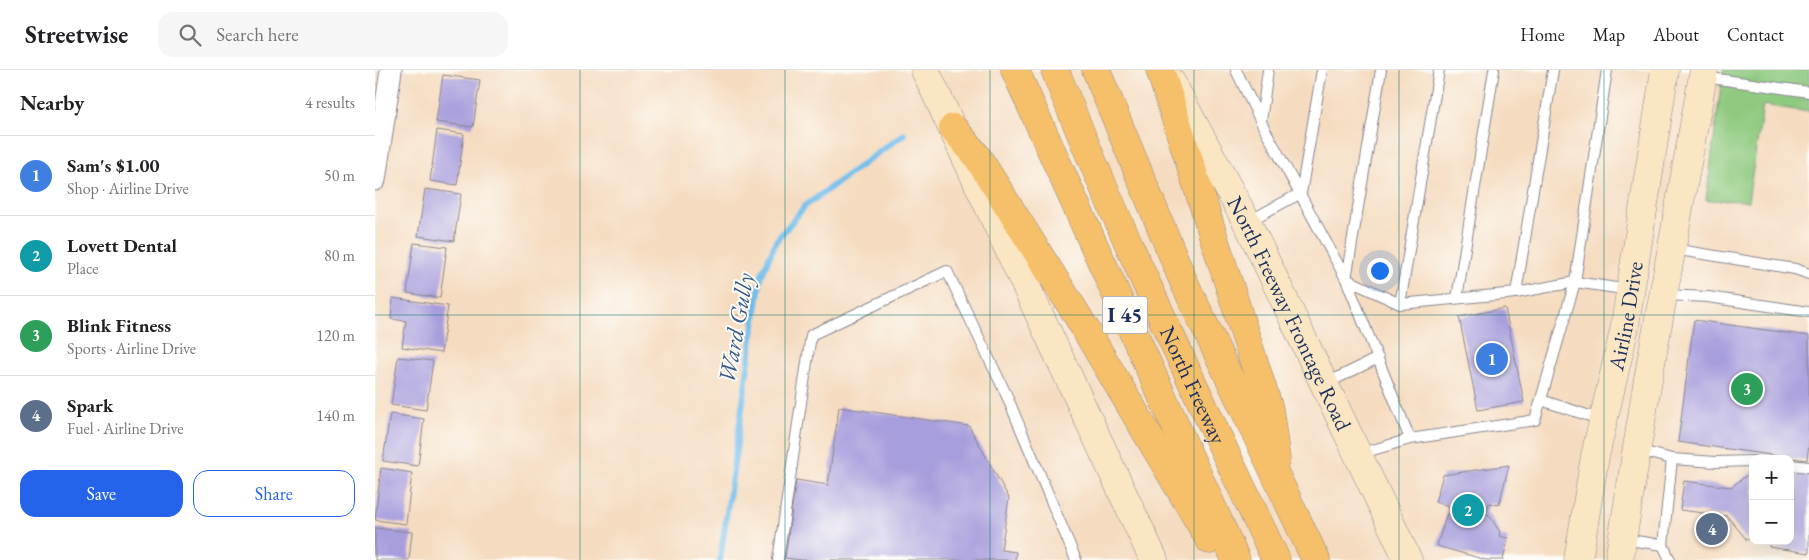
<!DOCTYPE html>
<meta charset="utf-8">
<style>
:root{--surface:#fff;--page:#f6f6f6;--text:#202124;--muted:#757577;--line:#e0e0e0;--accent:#2563eb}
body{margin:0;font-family:"EB Garamond",serif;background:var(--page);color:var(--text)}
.controls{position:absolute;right:15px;bottom:15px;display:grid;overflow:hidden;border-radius:10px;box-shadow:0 5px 20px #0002}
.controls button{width:45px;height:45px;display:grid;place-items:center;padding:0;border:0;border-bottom:1px solid var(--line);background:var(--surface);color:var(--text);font:25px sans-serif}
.you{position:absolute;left:1004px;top:200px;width:18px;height:18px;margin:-12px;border:4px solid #fff;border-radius:50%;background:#1a73e8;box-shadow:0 0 0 8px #1a73e833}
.badge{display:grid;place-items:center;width:32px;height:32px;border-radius:50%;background:var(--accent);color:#fff;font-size:16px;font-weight:700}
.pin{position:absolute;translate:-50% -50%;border:2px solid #fff;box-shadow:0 1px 5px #0006}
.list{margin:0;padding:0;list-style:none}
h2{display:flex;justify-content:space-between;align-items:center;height:65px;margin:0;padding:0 20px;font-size:21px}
h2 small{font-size:16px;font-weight:400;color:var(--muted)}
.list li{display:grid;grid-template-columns:32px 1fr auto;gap:15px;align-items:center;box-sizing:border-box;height:80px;padding:0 20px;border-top:1px solid var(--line)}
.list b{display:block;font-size:19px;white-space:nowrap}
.list p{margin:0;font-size:16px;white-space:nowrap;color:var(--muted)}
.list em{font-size:16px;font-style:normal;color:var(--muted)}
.actions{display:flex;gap:10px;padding:15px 20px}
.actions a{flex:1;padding:11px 0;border:1px solid var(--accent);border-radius:15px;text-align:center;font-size:18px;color:var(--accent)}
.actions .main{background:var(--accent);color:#fff}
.icon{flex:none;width:28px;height:28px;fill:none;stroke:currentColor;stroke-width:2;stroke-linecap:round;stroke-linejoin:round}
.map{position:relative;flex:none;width:1434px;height:490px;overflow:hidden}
header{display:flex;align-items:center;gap:30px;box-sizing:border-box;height:70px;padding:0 25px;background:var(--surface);border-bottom:1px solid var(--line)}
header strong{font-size:24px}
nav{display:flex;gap:28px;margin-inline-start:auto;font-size:18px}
.search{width:350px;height:45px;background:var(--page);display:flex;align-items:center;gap:12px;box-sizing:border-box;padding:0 18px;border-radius:15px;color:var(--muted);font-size:19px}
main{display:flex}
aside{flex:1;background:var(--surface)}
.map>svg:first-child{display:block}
.green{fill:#8dc97e;stroke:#547c6e}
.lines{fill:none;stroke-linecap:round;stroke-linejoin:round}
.stream{stroke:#71beeb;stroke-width:6}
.building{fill:#a79edd}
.lane-casing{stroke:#88858e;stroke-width:12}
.street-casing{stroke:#88858e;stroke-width:23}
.secondary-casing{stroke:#88858e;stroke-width:29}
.highway-casing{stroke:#88858e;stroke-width:29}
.lane{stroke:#fff;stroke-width:10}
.street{stroke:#fff;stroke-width:21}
.secondary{stroke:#fbe6c4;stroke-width:28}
.highway{stroke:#f6c06b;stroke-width:28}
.grid{fill:none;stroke:#0f766e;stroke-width:1;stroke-opacity:0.55}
.labels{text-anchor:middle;stroke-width:4;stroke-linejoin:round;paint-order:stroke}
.shield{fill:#fdfcf7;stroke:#5f6c8c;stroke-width:1}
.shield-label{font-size:21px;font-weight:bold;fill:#1b2f5e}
.street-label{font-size:22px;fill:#1b2f5e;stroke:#fdfcf7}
.water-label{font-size:24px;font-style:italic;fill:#355a88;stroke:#fdfcf7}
</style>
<header>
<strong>Streetwise</strong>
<div class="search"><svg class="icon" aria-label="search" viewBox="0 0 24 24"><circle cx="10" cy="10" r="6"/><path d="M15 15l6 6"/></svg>Search here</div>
<nav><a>Home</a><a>Map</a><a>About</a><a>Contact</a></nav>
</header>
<main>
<aside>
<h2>Nearby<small>4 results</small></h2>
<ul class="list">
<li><span class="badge" style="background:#3f7fe0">1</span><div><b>Sam's $1.00</b><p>Shop · Airline Drive</p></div><em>50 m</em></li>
<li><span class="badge" style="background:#0f9aa8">2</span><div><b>Lovett Dental</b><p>Place</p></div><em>80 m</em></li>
<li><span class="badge" style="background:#2e9e5b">3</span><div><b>Blink Fitness</b><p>Sports · Airline Drive</p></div><em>120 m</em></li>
<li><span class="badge" style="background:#5c6f8a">4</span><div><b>Spark</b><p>Fuel · Airline Drive</p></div><em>140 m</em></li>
</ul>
<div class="actions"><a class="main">Save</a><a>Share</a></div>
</aside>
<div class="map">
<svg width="1434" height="490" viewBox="0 0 1434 490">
<rect width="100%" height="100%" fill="#fdfcf7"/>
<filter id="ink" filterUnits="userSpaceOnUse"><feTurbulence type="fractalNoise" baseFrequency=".02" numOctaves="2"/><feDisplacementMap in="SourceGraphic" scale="10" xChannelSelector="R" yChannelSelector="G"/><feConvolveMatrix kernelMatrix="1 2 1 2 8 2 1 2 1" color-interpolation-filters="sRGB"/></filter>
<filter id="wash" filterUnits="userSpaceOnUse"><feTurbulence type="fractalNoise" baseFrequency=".0096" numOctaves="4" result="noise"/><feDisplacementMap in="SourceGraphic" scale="20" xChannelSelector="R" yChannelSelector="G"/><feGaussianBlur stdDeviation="1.12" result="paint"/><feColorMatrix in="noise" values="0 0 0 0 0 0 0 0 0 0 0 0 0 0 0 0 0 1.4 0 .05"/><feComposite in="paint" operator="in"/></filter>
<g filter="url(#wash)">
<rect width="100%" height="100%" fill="#f5dbbf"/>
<!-- green -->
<path class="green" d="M1348 0H1434V42L1388 35 1373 131 1331 130Z"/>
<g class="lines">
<!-- stream -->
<path class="stream" d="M345 490 386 207 401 171 430 136 529 64"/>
</g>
<g id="blocks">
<!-- building -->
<path class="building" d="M68 5 105 10 98 57 61 52Z
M62 60 89 64 82 115 55 111Z
M50 119 86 124 79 171 43 166Z
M39 173 72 177 65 228 32 223Z
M18 228 73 236 66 283 27 277 31 251 16 249Z
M1130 238 1149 332 1103 340 1084 247Z
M1319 250 1434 266V374L1432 390 1303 372Z
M23 287 58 291 51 340 16 335Z
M464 337 594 356 634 428 626 480 641 482 640 490H426L410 488 421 410 453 415Z
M15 344 49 349 43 396 8 391Z
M1134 395 1124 435 1114 433 1111 444 1114 445 1125 462 1124 466 1133 468 1128 490H1111L1062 476 1074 436 1060 432 1068 405Z
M6 398 37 403 31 454 0 450Z
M1415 400 1434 402V483L1394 477 1395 471H1415Z
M1378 401V466L1372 470 1352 446 1305 440 1309 411 1356 417Z
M0 458 37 462 34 490H0Z"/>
</g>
</g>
<g filter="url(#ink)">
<use href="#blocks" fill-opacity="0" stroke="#88858e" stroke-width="1"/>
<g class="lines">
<defs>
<path id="lane" d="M861 0 886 52 971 209 1035 369
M1329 7 1434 22
M886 51 893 0
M874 151 926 123 947 0
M1298 179 1420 199 1434 204
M971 209 1025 234 1141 223 1200 212 1255 220
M971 209 1006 0
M1141 223 1178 0
M1290 225 1333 227 1434 242
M1082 228 1119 0
M1025 234 1064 0
M950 314 1003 288
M1166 330 1227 350
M1262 380 1297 389 1288 475 1295 490
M984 384 1035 369 1160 350 1200 212 1232 0
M1297 389 1341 392 1378 391
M1415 395 1434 397
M1247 469 1288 475
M403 490 436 265 572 201 631 324 701 490"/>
<path id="street" d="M0 110 16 0"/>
<g id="secondary">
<path d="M550 0 779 490"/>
<path id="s1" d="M796 12 875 158 1033 490"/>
<path id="s2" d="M1203 490 1220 386 1249 261 1290 0"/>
<path d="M1244 490 1273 309 1329 0"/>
</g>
<g id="highway">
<path d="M640 0 861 490"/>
<path id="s3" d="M680 0C746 167 825 328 901 490"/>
<path d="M721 0 808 210 941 490"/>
<path d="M785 0 894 339 901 389"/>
<path d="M578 58 601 85 699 240 835 470"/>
</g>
</defs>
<!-- lane casing -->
<use href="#lane" class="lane-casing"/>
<!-- street casing -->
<use href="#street" class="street-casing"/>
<!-- secondary casing -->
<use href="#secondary" class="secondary-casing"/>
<!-- highway casing -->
<use href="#highway" class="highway-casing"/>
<!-- lane -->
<use href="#lane" class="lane"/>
<!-- street -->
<use href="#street" class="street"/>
<!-- secondary -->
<use href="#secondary" class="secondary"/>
<!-- highway -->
<use href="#highway" class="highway"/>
</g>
</g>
<!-- grid -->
<path class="grid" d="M205 0V490M410 0V490M615 0V490M819 0V490M1024 0V490M1229 0V490M0 245H1434"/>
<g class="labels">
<!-- shield labels -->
<rect class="shield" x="727.5" y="226.5" width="45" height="37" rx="4"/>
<g class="shield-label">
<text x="750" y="252">I 45</text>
</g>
<!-- street labels -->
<g class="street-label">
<text dy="8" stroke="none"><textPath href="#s1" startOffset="260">North Freeway Frontage Road</textPath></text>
<text dy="8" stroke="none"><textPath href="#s2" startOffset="249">Airline Drive</textPath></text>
<text dy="8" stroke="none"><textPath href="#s3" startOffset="344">North Freeway</textPath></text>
</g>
<!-- water labels -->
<g class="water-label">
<text transform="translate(361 258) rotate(-80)" y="8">Ward Gully</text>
</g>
</g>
</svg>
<div class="controls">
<button>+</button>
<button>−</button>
</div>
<div class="you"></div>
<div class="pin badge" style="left:1117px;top:289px;background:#3f7fe0">1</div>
<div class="pin badge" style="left:1093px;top:440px;background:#0f9aa8">2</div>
<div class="pin badge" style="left:1372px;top:319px;background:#2e9e5b">3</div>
<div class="pin badge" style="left:1337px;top:459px;background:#5c6f8a">4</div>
</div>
</main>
